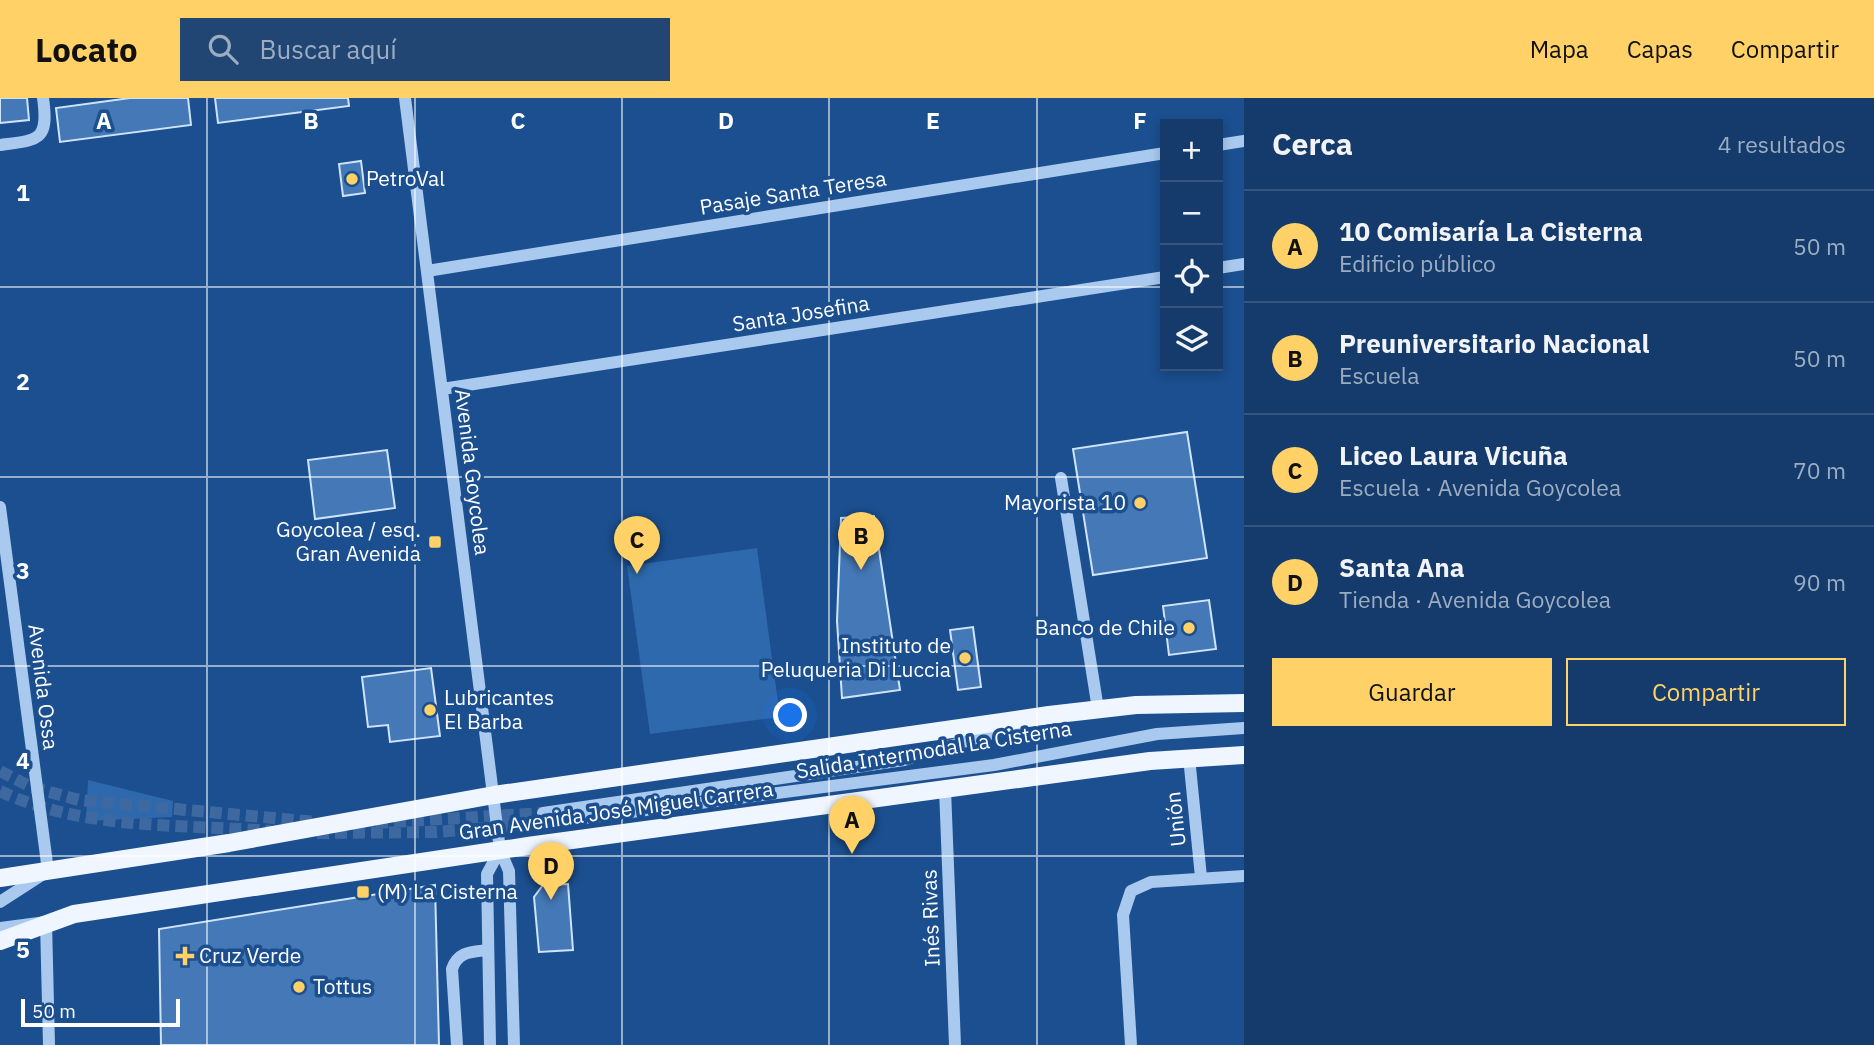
<!DOCTYPE html>
<html lang="es">
<meta charset="utf-8">
<style>
:root{--surface:#143b6b;--page:#214673;--text:#f1f3f6;--muted:#9dadc1;--line:#33557e;--accent:#ffd166}
body{margin:0;font-family:"IBM Plex Sans",sans-serif;background:var(--page);color:var(--text)}
.controls{position:absolute;right:21px;top:21px;display:grid;overflow:hidden;border-radius:0px;box-shadow:0 4px 10px #0003}
.controls button{width:63px;height:63px;display:grid;place-items:center;padding:0;border:0;border-bottom:2px solid var(--line);background:var(--surface);color:var(--text);font:35px sans-serif}
.scale{position:absolute;left:21px;bottom:18px;width:159px;box-sizing:border-box;padding-left:7px;border:4px solid #fff;border-top:0;font-size:19px;line-height:24px;white-space:nowrap;color:#fff;-webkit-text-stroke:5px #1b4f8f;paint-order:stroke}
.you{position:absolute;left:791px;top:618px;width:24px;height:24px;margin:-18px;border:5px solid #fff;border-radius:50%;background:#1a73e8;box-shadow:0 0 0 10px #1a73e833}
.badge{display:grid;place-items:center;width:46px;height:46px;border-radius:50%;background:var(--accent);color:#111;font-size:23px;font-weight:700}
.pin{position:absolute;translate:-50% -58px;filter:drop-shadow(0 2px 4px #0008)}
.pin::after{content:'';position:absolute;top:37px;width:24px;height:21px;background:inherit;clip-path:polygon(0 0,100% 0,50% 100%)}
.list{margin:0;padding:0;list-style:none}
h2{display:flex;justify-content:space-between;align-items:center;height:91px;margin:0;padding:0 28px;font-size:30px}
h2 small{font-size:23px;font-weight:400;color:var(--muted)}
.list li{display:grid;grid-template-columns:46px 1fr auto;gap:21px;align-items:center;box-sizing:border-box;height:112px;padding:0 28px;border-top:2px solid var(--line)}
.list b{display:block;font-size:26px;white-space:nowrap}
.list p{margin:0;font-size:23px;white-space:nowrap;color:var(--muted)}
.list em{font-size:23px;font-style:normal;color:var(--muted)}
.actions{display:flex;gap:14px;padding:21px 28px}
.actions a{flex:1;padding:16px 0;border:2px solid var(--accent);border-radius:0px;text-align:center;font-size:24px;color:var(--accent)}
.actions .main{background:var(--accent);color:#111}
.icon{flex:none;width:38px;height:38px;fill:none;stroke:currentColor;stroke-width:2;stroke-linecap:round;stroke-linejoin:round}
.map{position:relative;flex:none;width:1244px;height:947px;overflow:hidden}
header{display:flex;align-items:center;gap:42px;box-sizing:border-box;height:98px;padding:0 35px;background:var(--accent);color:#111}
header strong{font-size:33px}
nav{display:flex;gap:38px;margin-inline-start:auto;font-size:24px}
.search{width:490px;height:63px;background:var(--page);display:flex;align-items:center;gap:18px;box-sizing:border-box;padding:0 24px;border-radius:0px;color:var(--muted);font-size:26px}
main{display:flex}
aside{flex:1;background:var(--surface)}
.map>svg:first-child{display:block}
.green{fill:#2e69ad}
.building{fill:#4478b7;stroke:#cfe3fa;stroke-width:2}
.lines{fill:none;stroke-linecap:round;stroke-linejoin:round}
.minor-tunnel{stroke:#3d69a0;stroke-width:12;stroke-dasharray:12 6;stroke-linecap:butt}
.minor{stroke:#a9c9ee;stroke-width:12}
.major{stroke:#f0f6ff;stroke-width:18}
.grid{fill:none;stroke:#fff;stroke-width:2;stroke-opacity:0.55}
.poi-dot{fill:#ffd166;stroke:#1b4f8f;stroke-width:2.5}
.labels{text-anchor:middle;stroke-width:7;stroke-linejoin:round;paint-order:stroke}
.poi-label{font-size:21px;fill:#fff;stroke:#1b4f8f;text-anchor:start}
.street-label{font-size:21px;fill:#fff;stroke:#1b4f8f}
.grid-label{font-size:23px;text-anchor:middle;font-weight:bold;fill:#fff;stroke:#1b4f8f;stroke-width:7;stroke-linejoin:round;paint-order:stroke}
</style>
<header>
<strong>Locato</strong>
<div class="search"><svg class="icon" aria-label="search" viewBox="0 0 24 24"><circle cx="10" cy="10" r="6"/><path d="M15 15l6 6"/></svg>Buscar aquí</div>
<nav><a>Mapa</a><a>Capas</a><a>Compartir</a></nav>
</header>
<main>
<div class="map">
<svg width="1244" height="947" viewBox="0 0 1244 947">
<rect width="100%" height="100%" fill="#1b4f8f"/>
<!-- green -->
<path class="green" d="M757 450 780 619 650 636 627 468Z
M88 682 173 703 172 719 86 723Z"/>
<!-- building -->
<path class="building" d="M0 0H27L29 22 0 25Z
M130 0H188L191 27 60 44 56 10Z
M215 0H348L349 8 218 25Z
M361 63 365 95 343 98 339 66Z
M1187 334 1207 460 1093 477 1073 351Z
M387 352 395 410 315 421 308 362Z
M874 418 900 592 842 600 837 523 841 420Z
M1209 502 1216 551 1169 557 1163 508Z
M973 529 981 589 958 592 950 532Z
M431 570 440 638 390 644 388 627 368 629 362 579Z
M568 786 573 852 539 854 534 799 543 787Z
M435 787 439 947H161L159 831Z"/>
<g class="lines">
<!-- minor-tunnel -->
<path class="minor-tunnel" d="M0 673 31 689 79 702 316 724
M0 693C81 732 182 726 271 733
M376 725 543 715
M317 735 436 734 546 725"/>
<!-- minor -->
<path class="minor" d="M405 0 500 752 509 773 514 947
M0 47C39 42 49 43 43 0
M1218 47 1244 43
M1218 170 1244 166
M427 173 1165 55
M442 291 1165 179
M1061 380 1098 611
M0 409 48 773 0 804
M1189 659 1201 779
M945 691 955 947
M543 715 904 662 1019 627
M546 725 994 667 1157 636 1244 630
M0 830 46 824 49 947
M457 947 452 871C458 853 472 854 488 852
M490 947 487 776 500 752
M1131 947 1123 817 1131 793 1151 784 1244 778"/>
<!-- major -->
<path class="major" d="M0 780 229 745 494 697 1049 617 1136 607 1244 605
M0 843 74 816 528 748 1150 663 1244 657"/>
</g>
<!-- grid -->
<path class="grid" d="M207 0V947M415 0V947M622 0V947M829 0V947M1037 0V947M0 189H1165M1218 189H1244M0 379H1244M0 568H1244M0 758H1244"/>
<!-- markers -->
<g class="poi-dot">
<circle cx="352" cy="81" r="7"/>
<circle cx="1140" cy="405" r="7"/>
<rect x="428" y="437" width="14" height="14" rx="3.5"/>
<circle cx="1189" cy="530" r="7"/>
<circle cx="965" cy="560" r="7"/>
<circle cx="430" cy="612" r="7"/>
<rect x="356" y="787" width="14" height="14" rx="3.5"/>
<path d="M181.5 847.5h7v7h7v7h-7v7h-7v-7h-7v-7h7z"/>
<circle cx="299" cy="889" r="7"/>
</g>
<g class="labels">
<!-- poi labels -->
<g class="poi-label">
<text x="366" y="88">PetroVal</text>
<text x="1126" y="412" text-anchor="end">Mayorista 10</text>
<text x="421" y="439" text-anchor="end">Goycolea / esq.<tspan x="421" dy="24">Gran Avenida</tspan></text>
<text x="1175" y="537" text-anchor="end">Banco de Chile</text>
<text x="951" y="555" text-anchor="end">Instituto de<tspan x="951" dy="24">Peluqueria Di Luccia</tspan></text>
<text x="444" y="607">Lubricantes<tspan x="444" dy="24">El Barba</tspan></text>
<text x="377" y="801">(M) La Cisterna</text>
<text x="199" y="865">Cruz Verde</text>
<text x="313" y="896">Tottus</text>
</g>
<!-- street labels -->
<g class="street-label">
<text transform="translate(793 95) rotate(-9)" y="7">Pasaje Santa Teresa</text>
<text transform="translate(801 216) rotate(-9)" y="7">Santa Josefina</text>
<text transform="translate(472 374) rotate(83)" y="7">Avenida Goycolea</text>
<text transform="translate(43 589) rotate(83)" y="7">Avenida Ossa</text>
<text transform="translate(934 652) rotate(-9)" y="7">Salida Intermodal La Cisterna</text>
<text transform="translate(616 713) rotate(-8)" y="7">Gran Avenida José Miguel Carrera</text>
<text transform="translate(1176 721) rotate(-96)" y="7">Unión</text>
<text transform="translate(931 820) rotate(-92)" y="7">Inés Rivas</text>
</g>
</g>
<g class="grid-label">
<text x="104" y="31">A</text>
<text x="311" y="31">B</text>
<text x="518" y="31">C</text>
<text x="726" y="31">D</text>
<text x="933" y="31">E</text>
<text x="1140" y="31">F</text>
<text x="23" y="103">1</text>
<text x="23" y="292">2</text>
<text x="23" y="481">3</text>
<text x="23" y="671">4</text>
<text x="23" y="860">5</text>
</g>
</svg>
<div class="controls">
<button>+</button>
<button>−</button>
<button><svg class="icon" aria-label="locate" viewBox="0 0 24 24"><circle cx="12" cy="12" r="6"/><path d="M12 2v4M12 18v4M2 12h4M18 12h4"/></svg></button>
<button><svg class="icon" aria-label="layers" viewBox="0 0 24 24"><path d="M12 4l9 5-9 5-9-5zM3 14l9 5 9-5"/></svg></button>
</div>
<div class="scale">50 m</div>
<div class="you"></div>
<div class="pin badge" style="left:852px;top:756px">A</div>
<div class="pin badge" style="left:861px;top:472px">B</div>
<div class="pin badge" style="left:637px;top:476px">C</div>
<div class="pin badge" style="left:551px;top:802px">D</div>
</div>
<aside>
<h2>Cerca<small>4 resultados</small></h2>
<ul class="list">
<li><span class="badge">A</span><div><b>10 Comisaría La Cisterna</b><p>Edificio público</p></div><em>50 m</em></li>
<li><span class="badge">B</span><div><b>Preuniversitario Nacional</b><p>Escuela</p></div><em>50 m</em></li>
<li><span class="badge">C</span><div><b>Liceo Laura Vicuña</b><p>Escuela · Avenida Goycolea</p></div><em>70 m</em></li>
<li><span class="badge">D</span><div><b>Santa Ana</b><p>Tienda · Avenida Goycolea</p></div><em>90 m</em></li>
</ul>
<div class="actions"><a class="main">Guardar</a><a>Compartir</a></div>
</aside>
</main>
